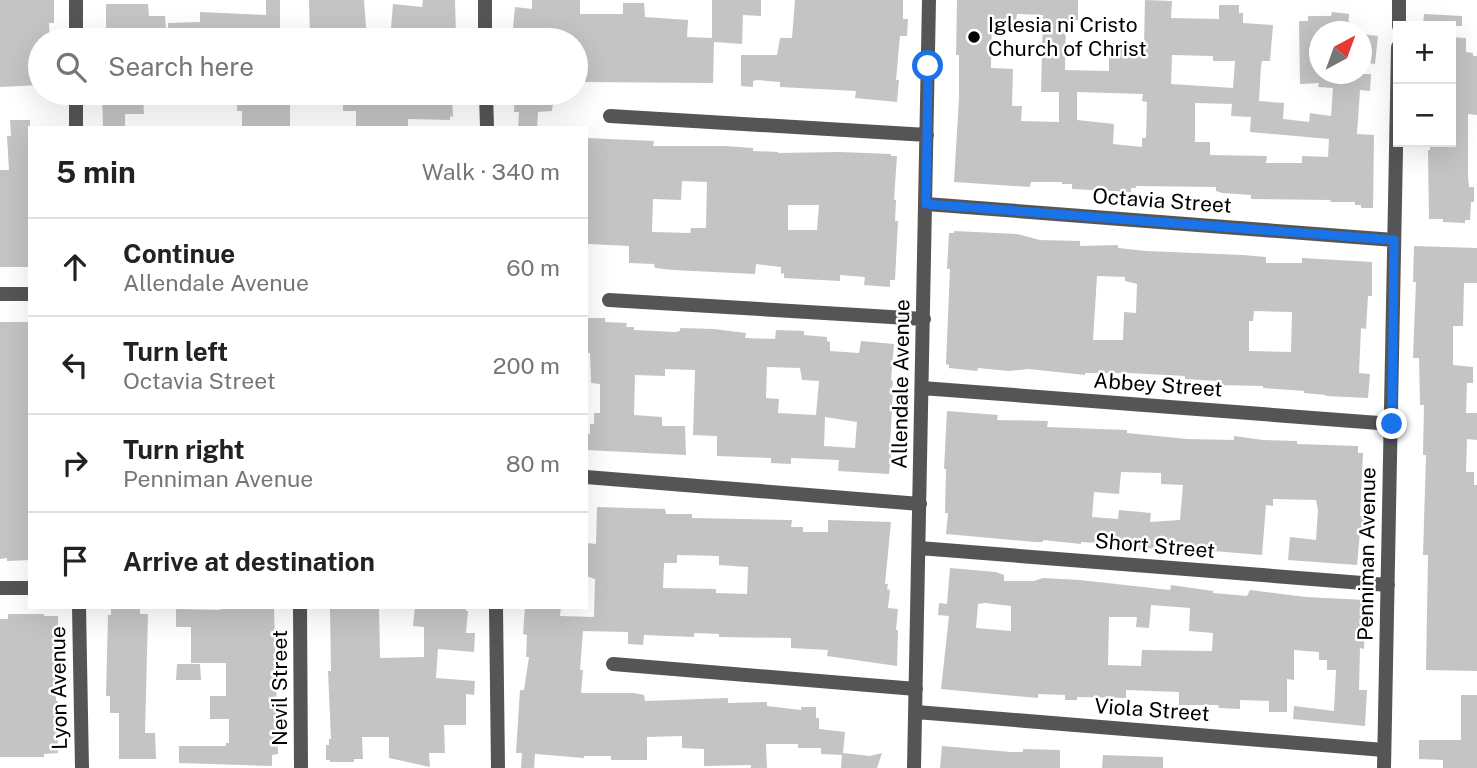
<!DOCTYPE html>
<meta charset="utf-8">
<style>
:root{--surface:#fff;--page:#f2f2f2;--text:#222;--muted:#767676;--line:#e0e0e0}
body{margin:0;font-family:"Public Sans",sans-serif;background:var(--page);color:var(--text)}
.controls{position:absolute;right:21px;top:21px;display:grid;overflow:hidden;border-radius:0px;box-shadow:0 7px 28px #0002}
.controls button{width:63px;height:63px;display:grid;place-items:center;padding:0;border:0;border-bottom:2px solid var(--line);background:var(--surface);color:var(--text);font:35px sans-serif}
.compass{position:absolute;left:1309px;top:21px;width:63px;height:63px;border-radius:50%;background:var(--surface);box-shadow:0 7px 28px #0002;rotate:41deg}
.stop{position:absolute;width:21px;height:21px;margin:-16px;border:5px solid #1a73e8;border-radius:50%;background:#fff}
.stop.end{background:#1a73e8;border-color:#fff;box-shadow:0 2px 7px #0008}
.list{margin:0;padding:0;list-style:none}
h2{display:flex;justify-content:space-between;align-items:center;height:91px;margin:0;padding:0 28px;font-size:30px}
h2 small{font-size:23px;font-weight:400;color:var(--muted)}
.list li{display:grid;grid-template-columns:46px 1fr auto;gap:21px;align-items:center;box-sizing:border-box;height:98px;padding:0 28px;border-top:2px solid var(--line)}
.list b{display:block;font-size:26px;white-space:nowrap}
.list p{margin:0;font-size:23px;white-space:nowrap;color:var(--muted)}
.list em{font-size:23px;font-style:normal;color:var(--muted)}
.icon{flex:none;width:38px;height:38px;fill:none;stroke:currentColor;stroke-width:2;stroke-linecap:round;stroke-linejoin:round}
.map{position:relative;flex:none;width:1477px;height:768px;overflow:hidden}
.search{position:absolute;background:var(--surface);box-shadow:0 7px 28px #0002;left:28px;top:28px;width:560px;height:77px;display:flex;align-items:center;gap:18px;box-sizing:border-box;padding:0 24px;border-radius:38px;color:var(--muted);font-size:26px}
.panel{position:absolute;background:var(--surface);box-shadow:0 7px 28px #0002;left:28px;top:126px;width:560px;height:483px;border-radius:0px}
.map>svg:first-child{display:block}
.building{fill:#c4c4c4;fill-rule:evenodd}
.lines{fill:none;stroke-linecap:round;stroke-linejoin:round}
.minor{stroke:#555;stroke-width:14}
.route{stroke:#1a73e8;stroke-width:9}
.poi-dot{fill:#000;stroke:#fff;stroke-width:2.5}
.labels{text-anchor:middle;stroke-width:5;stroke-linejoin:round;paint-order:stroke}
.poi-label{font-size:21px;fill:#000;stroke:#fff;text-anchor:start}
.street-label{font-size:21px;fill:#000;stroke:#fff}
</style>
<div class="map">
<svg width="1477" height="768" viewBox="0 0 1477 768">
<rect width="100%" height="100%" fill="#fff"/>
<!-- building -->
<path class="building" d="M0 0H54V23H49L50 40H40V85L0 87Z
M266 0H280V40H168V23L200 22V12L266 15Z
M309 0H364L367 40H310Z
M423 0H455L456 35 415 31V40H390L393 4 422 7Z
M532 0H580V14H623V3H644L645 17 688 20 687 37 712 38V0H761V16L743 15 742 44 714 42 713 83 582 82V47L576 46V40H566V32L518 30V28H513L515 7 532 9Z
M795 0H903V19H908L907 36H900L896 80H899L897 102 855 98 856 91 780 87V82L757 80 753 81V87L741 86V55H777L780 38H792Z
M957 0H1078V20H1066L1065 70 1109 71V46H1111L1112 43 1144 44 1145 0 1172 1 1171 18 1219 19V5H1239V13H1243V23L1273 25 1270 61H1262L1261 66 1259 101 1284 103 1283 119 1309 122 1310 113 1331 116 1333 88 1318 87 1319 83 1300 84 1299 21H1308V16H1331L1332 12 1349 14 1348 32H1320V74H1371L1370 91 1360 90 1357 134 1374 135 1373 208H1361V205H1355V202H1330L1331 200 1251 199V195L1222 193 1216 191V187L1136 186V188H1131V192L1072 189V184H1062V182H1031L1030 187 954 182 959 98V55H956ZM1017 14 1043 15 1041 92H1059V122L1021 121 1022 106H1012L1013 69 991 68 992 19 1016 20ZM1172 55 1213 56V61H1235L1233 88 1171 84ZM1077 92 1143 94 1142 101 1147 102 1146 138H1142V147L1113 144 1114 124 1077 120ZM1195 103 1232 104 1231 116 1251 117 1250 132 1329 139 1328 157 1302 156V163H1266L1267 156 1210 155V142H1195Z
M106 4H148L149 16H165L166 31H138V40H106Z
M1424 14 1462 16V26H1423Z
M1362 34 1378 36 1375 64 1362 62Z
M1451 37 1466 38V52L1473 53V56H1477V115L1468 114V176L1469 187H1474V202H1471L1470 220H1465V223L1443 222V219H1429L1428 150H1430V142H1451Z
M102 93H140V97H143L144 114H125V128H103Z
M237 93H408V96L452 98 453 117 450 116V120L408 119V128H356V111H343V105H290V128H242V111H237Z
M515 93 554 95 552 111 538 112 537 128H518L519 112H514Z
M10 120H30V267H0V170H9L7 136H11Z
M587 138 654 141 653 146H725L753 148V151L778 152V153L840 152 891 154V156H897L894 200H896L895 221H898L895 280H890V287L864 285 865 277 840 275V281L784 278V273L781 274V267L756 264 755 274 673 270 655 268 654 264 629 263V246L588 244ZM682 181 707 182 706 228H691L690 233 652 232 653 199 681 200ZM788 205H819L817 230H788Z
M954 231 1017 234 1040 240 1080 241V246L1118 245V248L1146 251 1243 255 1266 257V263H1302V258L1372 262V296H1368L1366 329 1361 328 1359 373 1370 374 1368 398 1326 396V395L1304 393V391L1263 388V386L1217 385V381L1185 379V376L1129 373H1085V375L1029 369 1009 371 978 368 977 371 949 368V365L946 364 950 269H947L949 233H954ZM1097 276 1125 277V281L1137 284 1136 313 1124 312 1123 340H1093ZM1254 311 1292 312 1291 352 1249 351V321H1253Z
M1414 246 1477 248V283H1464L1463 326H1453V365L1473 367V383H1467L1466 413H1477V440L1467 439 1466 472H1474V485H1477V671L1426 670 1428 555H1423L1426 455H1423L1424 405H1420L1419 358H1413L1416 282H1413Z
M587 318H605V322L627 323 626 327H634V330L675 332 680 331V328L714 329 746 333 745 338 775 339 776 330 804 331V335L827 337V341L830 342V351L859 353 861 341 894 344 891 380 893 381 892 390 893 391 890 445 892 446 889 474 838 471 839 460 791 458V464L771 463V458L717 456V436L693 435 695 370 665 369V376L635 375 634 415 662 417V426H685L686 455 586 450V434H590V424H594V413H600V384L591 383 590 353H586ZM767 367 800 368 802 380 819 381 816 415 778 413 779 399 766 398ZM825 417 857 422 855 448 824 446Z
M0 322H30V560L7 561V558L0 559Z
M947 411 998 415 997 420 1048 421 1047 427 1127 430V433L1187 439 1234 440V436L1263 440 1297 441V444L1358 446V453H1363L1360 516H1369L1367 533 1360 532 1357 565 1288 560 1290 537 1316 540 1318 510 1316 500 1273 499V506L1266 505 1262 555 1201 550V552L1146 548V550L1113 547V544L1081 542V544L1043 540V542H1036L946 534 948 513H945L946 469H944ZM1121 472 1161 473V484L1183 485 1180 520 1150 522 1151 513 1119 510 1118 519 1092 517 1094 492 1119 494Z
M597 507 665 509 666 514H692V518L792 520 791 527H803V532H828V520L891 522 885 584H888L887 589 890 590 888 608 898 609 896 630H898L897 666 827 656 828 650 791 648V638L719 637V634L694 633V637L644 635 643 645 628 644V632L583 631 580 670H583L581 693H634L644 695 645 701 728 698V703L767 702V706L801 710V707H816V718H819V729L845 732 843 753 870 756 882 753 877 768H841L842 755 821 754V748H798V744H766L767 768H751V765L704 766V749L682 748V736L647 737V760H611V756H584V758L535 754 534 768H521L522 753H516L520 690H524L529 657H526L527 635 523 634 525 607H561L560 616 594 617 595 579 586 576V543L596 544ZM677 555 719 556V565L748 567 747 594 716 593V589L663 588 664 563H677Z
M950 568 996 572 1004 575V581H1034L1043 578 1080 580 1170 590 1171 585 1213 591V593L1247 596 1250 590 1306 597 1365 600V627L1364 649 1360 648 1359 690H1367L1365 726 1293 719 1294 706 1334 711 1336 670H1327V660H1319V652L1294 650V680L1287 679V712H1269V701L1240 700V709L1219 708 1218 705H1179V692L1126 690V698L1077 697V700H1065V695L1038 694V698L941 689 949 616 938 615 939 603 947 604ZM985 603 1011 606V631L976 628 978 604ZM1151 605 1190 608 1189 631 1213 633 1212 651 1142 650 1141 666 1108 665 1109 617H1137L1136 627 1149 628Z
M111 607H140V614H148L145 733H155L156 759H119V713H110V696H106L108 615H111Z
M227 607 274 608 278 754 272 755V766L179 763V746H226V743H229V719H210V696H226V663H191V627H176V609L219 610Z
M415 607H466V611H468L466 633H475L474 652 438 649 436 678 475 681 474 695 466 694V725H444L445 753H429L430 767 389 758V737H362L363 759H354V762H330V760H326V745H329V739H331L328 671H331L330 609 379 608 380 658 424 657V627L413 626Z
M8 614H44V616H58V634H55L56 701H58V753L44 754V757H0V619H8Z
M177 664H200L201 680H176Z
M1461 695H1477V768H1443V760L1419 759V740H1461Z
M942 746 1011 752H1023V749L1060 750V768H940Z
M1103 755 1163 757V768H1102Z"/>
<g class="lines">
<!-- minor -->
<path class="minor" d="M485 0V40
M1399 26V0
M76 40V0
M486 93 487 128
M610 116 927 135
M76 128V93
M926 204 1394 240
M0 294H30
M609 300 924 319
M922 388 1392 424
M586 477 920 504
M919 548 1388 585
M0 588H30
M79 607 82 768
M300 607 301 768
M496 607 498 768
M613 664 916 689
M916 712 1384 750
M914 768 929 0
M1384 768 1398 47"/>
</g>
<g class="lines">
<!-- route -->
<path class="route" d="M928 66 926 204 1394 240 1392 424"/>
</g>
<!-- markers -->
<circle class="poi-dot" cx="974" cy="37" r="7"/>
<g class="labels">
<!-- poi labels -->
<g class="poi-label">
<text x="988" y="32">Iglesia ni Cristo<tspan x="988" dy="24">Church of Christ</tspan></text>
</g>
<!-- street labels -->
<g class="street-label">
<text transform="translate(1162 201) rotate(4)" y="7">Octavia Street</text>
<text transform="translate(901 384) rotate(-89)" y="7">Allendale Avenue</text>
<text transform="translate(1158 385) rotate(4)" y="7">Abbey Street</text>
<text transform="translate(1155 546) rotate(5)" y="7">Short Street</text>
<text transform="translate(1367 554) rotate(-89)" y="7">Penniman Avenue</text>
<text transform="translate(59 688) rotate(-91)" y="7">Lyon Avenue</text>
<text transform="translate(280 688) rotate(-90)" y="7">Nevil Street</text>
<text transform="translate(1152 710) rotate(4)" y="7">Viola Street</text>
</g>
</g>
</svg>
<div class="controls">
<button>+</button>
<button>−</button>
</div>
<svg class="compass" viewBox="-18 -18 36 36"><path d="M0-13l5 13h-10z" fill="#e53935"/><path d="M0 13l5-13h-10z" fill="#767676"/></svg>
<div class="stop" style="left:928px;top:66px"></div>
<div class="stop end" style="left:1392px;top:424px"></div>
<div class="search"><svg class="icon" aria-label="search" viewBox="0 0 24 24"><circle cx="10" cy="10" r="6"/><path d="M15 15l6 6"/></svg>Search here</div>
<section class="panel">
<h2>5 min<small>Walk · 340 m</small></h2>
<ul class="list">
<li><svg class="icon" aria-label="ahead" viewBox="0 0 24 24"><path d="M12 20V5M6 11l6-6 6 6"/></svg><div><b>Continue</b><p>Allendale Avenue</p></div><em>60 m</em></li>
<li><svg class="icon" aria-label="left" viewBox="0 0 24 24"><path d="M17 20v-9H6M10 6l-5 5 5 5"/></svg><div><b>Turn left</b><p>Octavia Street</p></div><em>200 m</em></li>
<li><svg class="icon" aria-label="right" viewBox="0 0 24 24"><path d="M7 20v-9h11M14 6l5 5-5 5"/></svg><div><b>Turn right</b><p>Penniman Avenue</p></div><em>80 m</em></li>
<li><svg class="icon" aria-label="arrive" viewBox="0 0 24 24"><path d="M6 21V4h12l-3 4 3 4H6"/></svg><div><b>Arrive at destination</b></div></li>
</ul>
</section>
</div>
